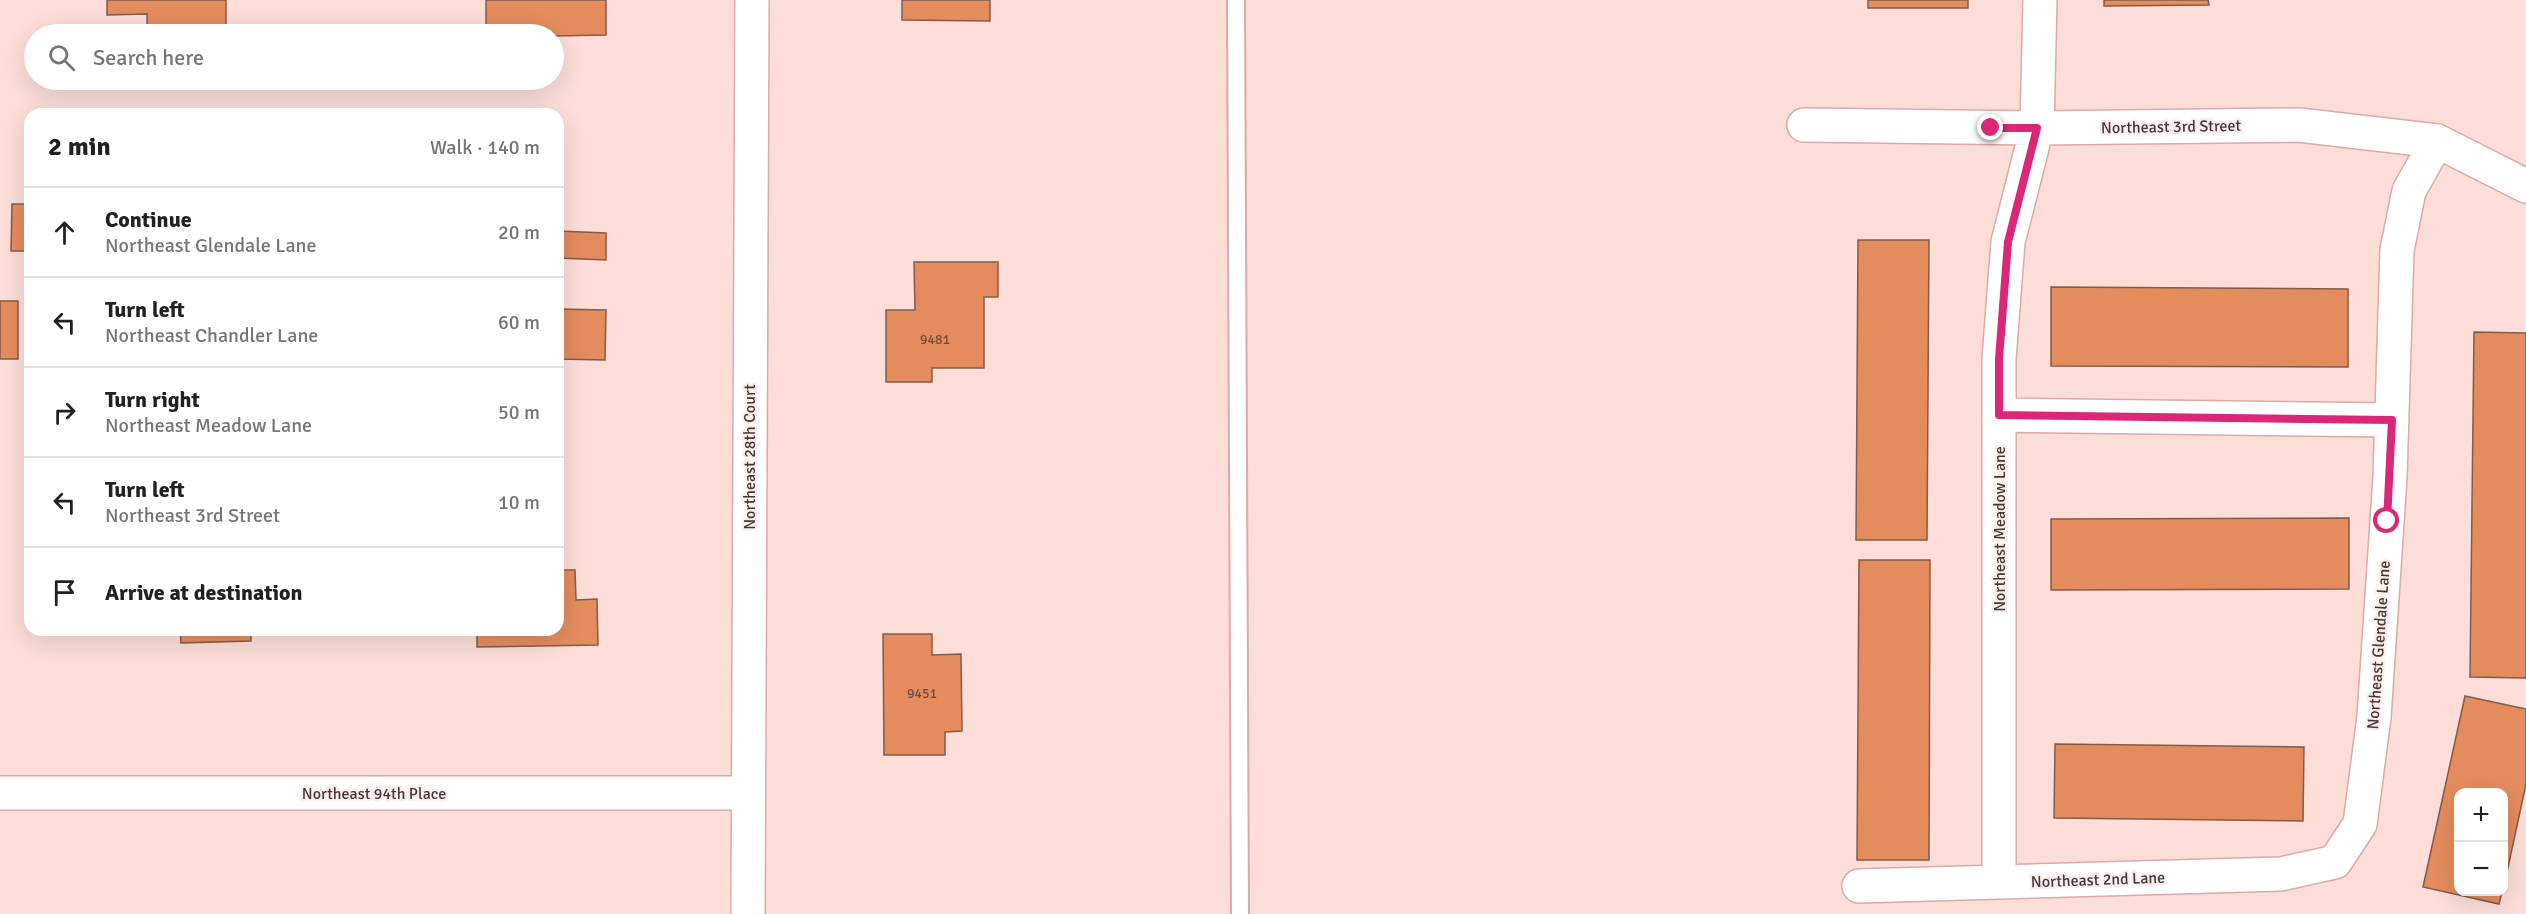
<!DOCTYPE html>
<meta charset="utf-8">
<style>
:root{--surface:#fff;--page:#f2f2f2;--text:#202124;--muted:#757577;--line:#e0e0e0}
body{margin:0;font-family:Signika,sans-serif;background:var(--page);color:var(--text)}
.controls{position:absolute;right:18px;bottom:18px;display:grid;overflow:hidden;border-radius:12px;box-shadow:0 6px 24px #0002}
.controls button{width:54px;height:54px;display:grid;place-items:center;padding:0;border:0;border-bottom:2px solid var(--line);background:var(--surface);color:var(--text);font:30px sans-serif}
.stop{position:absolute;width:18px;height:18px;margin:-14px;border:4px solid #db2777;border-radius:50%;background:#fff}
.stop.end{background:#db2777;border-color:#fff;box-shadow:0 2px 6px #0008}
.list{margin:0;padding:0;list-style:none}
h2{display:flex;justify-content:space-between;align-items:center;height:78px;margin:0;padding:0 24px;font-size:26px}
h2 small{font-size:20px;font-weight:400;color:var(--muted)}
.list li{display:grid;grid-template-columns:39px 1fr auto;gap:18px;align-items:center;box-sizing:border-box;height:90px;padding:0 24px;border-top:2px solid var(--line)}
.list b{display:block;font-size:22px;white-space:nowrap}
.list p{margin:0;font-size:20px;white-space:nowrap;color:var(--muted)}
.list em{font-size:20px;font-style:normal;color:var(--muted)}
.icon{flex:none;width:33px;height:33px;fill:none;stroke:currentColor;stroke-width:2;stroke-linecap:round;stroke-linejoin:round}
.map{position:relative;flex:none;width:2526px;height:914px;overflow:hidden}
.search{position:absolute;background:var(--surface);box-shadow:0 6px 24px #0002;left:24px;top:24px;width:540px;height:66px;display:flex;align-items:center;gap:15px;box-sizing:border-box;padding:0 21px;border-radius:33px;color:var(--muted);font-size:22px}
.panel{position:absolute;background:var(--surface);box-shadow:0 6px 24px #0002;left:24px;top:108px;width:540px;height:528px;border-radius:18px}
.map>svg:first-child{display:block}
.building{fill:#e48c5e;stroke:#825c49;stroke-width:1.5}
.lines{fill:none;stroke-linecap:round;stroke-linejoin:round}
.lane-casing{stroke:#dbaaa3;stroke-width:20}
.street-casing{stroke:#dbaaa3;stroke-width:36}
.lane{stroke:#fff;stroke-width:16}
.street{stroke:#fff;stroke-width:33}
.route{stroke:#db2777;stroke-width:8}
.labels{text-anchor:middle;stroke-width:5;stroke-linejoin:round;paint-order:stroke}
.number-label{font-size:14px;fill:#704c3e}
.street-label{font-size:16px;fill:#493633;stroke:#faefee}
</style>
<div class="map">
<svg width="2526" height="914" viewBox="0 0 2526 914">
<rect width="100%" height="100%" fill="#fcddd8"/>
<!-- building -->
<path class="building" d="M107 0H226V34H147V14L107 15Z
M486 0H606V35L554 36V68V34H486Z
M902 0H990V21L902 20Z
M1868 0H1968V8H1868Z
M2104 0H2208L2209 5 2104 6Z
M12 204H30V251H11Z
M558 231 606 233V260L558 258Z
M1858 240H1929L1927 540H1856Z
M914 262H998V297H984V368H932V382H886V310H915Z
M2051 287 2348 289V367L2051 366Z
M0 301H18V359H0Z
M558 309 606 310 605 360 558 359Z
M2474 332 2526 333V678L2470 677Z
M2349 518V589L2051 590V519Z
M1859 560H1930L1929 860H1857Z
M558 570H575L576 600 597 599 598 645 477 647V630H558Z
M180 630H251V641L181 643Z
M883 634H932V655L961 654 962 731 945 732V755H884Z
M2465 696 2526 709V784L2504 886V792H2458V892H2502L2499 904 2423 887Z
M2055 744 2304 747 2303 821 2054 818Z"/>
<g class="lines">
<defs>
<path id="lane" d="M1236 0 1240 914"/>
<path id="street" d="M1804 125 2037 128 2299 125 2437 141 2526 186
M1999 415 2392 420
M0 793H747
M1999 882V359L2008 242 2037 128 2040 0
M1859 886 2281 874 2335 862 2360 824 2374 717 2390 477 2397 250 2409 191 2437 141
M748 914 752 0"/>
</defs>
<!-- lane casing -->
<use href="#lane" class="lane-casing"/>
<!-- street casing -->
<use href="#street" class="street-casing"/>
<!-- lane -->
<use href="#lane" class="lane"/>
<!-- street -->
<use href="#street" class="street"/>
</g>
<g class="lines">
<!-- route -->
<path class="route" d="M1991 128H2037L2008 242 1999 359V415L2392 420 2387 521"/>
</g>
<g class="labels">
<!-- number labels -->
<g class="number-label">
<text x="935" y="344">9481</text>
<text x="922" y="698">9451</text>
</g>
<!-- street labels -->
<g class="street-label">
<text transform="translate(2171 126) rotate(-1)" y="6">Northeast 3rd Street</text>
<text transform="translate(749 457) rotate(-90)" y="6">Northeast 28th Court</text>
<text transform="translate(1999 529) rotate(-90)" y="6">Northeast Meadow Lane</text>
<text transform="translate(2378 645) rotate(-86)" y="6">Northeast Glendale Lane</text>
<text x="374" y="799">Northeast 94th Place</text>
<text transform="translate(2098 879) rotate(-2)" y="6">Northeast 2nd Lane</text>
</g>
</g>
</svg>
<div class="controls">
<button>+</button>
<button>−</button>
</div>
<div class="stop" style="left:2387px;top:521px"></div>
<div class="stop end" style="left:1991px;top:128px"></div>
<div class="search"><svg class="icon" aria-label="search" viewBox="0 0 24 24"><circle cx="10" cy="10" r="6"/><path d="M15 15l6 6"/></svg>Search here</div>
<section class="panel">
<h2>2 min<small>Walk · 140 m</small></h2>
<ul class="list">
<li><svg class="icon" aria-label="ahead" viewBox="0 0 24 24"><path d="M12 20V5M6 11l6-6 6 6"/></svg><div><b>Continue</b><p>Northeast Glendale Lane</p></div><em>20 m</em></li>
<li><svg class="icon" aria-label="left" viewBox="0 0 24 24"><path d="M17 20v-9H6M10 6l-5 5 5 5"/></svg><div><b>Turn left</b><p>Northeast Chandler Lane</p></div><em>60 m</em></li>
<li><svg class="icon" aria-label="right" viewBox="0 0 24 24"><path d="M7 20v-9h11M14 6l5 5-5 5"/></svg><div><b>Turn right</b><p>Northeast Meadow Lane</p></div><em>50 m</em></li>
<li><svg class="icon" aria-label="left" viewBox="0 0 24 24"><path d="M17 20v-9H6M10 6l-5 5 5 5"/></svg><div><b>Turn left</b><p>Northeast 3rd Street</p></div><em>10 m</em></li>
<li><svg class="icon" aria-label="arrive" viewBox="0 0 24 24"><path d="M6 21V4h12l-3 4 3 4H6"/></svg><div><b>Arrive at destination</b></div></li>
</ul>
</section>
</div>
